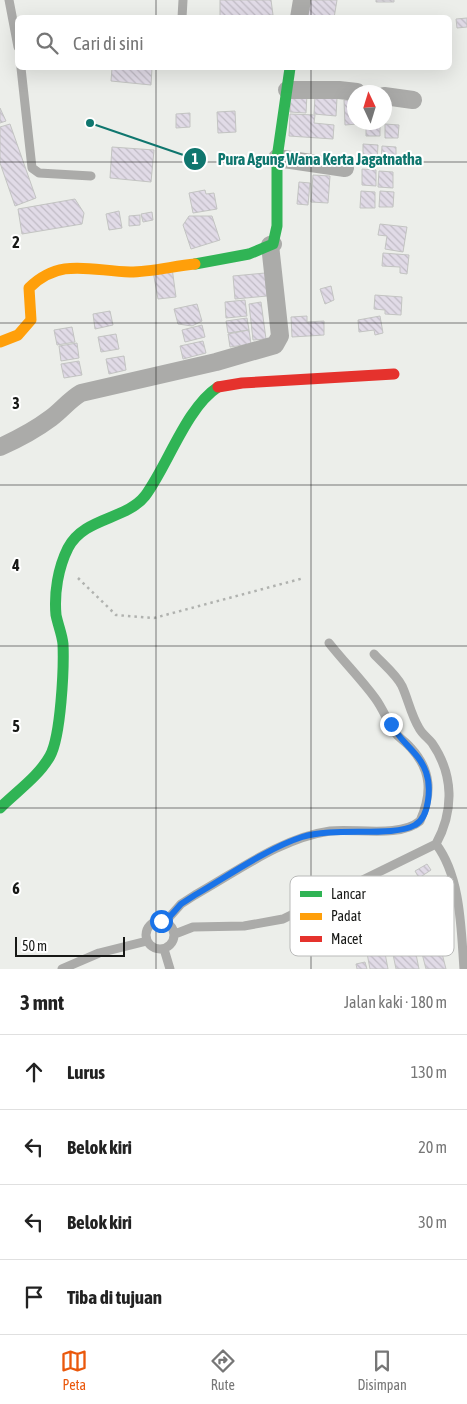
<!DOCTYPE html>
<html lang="id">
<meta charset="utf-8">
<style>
:root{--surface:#fff;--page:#f2f2f2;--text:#222;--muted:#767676;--line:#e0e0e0;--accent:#ea580c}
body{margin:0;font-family:"Asap Condensed",sans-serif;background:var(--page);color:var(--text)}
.compass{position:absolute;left:347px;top:85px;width:45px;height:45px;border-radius:50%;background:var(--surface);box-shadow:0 5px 20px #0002;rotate:356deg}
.scale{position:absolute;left:15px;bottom:12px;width:110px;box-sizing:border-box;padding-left:5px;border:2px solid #171816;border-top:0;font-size:14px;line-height:18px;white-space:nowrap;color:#171816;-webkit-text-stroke:4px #fff;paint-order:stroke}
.stop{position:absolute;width:15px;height:15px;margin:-11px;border:4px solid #1a73e8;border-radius:50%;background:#fff}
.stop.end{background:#1a73e8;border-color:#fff;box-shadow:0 1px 5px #0008}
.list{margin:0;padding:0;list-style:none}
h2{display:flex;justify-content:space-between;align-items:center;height:65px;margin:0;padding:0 20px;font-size:21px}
h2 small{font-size:16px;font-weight:400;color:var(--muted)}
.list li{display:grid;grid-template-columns:32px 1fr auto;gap:15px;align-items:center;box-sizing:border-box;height:75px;padding:0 20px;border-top:1px solid var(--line)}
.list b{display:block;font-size:19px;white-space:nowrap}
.list em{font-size:16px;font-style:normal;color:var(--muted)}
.icon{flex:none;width:28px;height:28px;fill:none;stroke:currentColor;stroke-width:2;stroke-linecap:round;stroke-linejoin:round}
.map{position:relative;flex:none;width:467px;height:969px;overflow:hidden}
.search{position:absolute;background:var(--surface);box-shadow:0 5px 20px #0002;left:15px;right:15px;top:15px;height:55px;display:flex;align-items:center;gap:12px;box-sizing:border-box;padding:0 18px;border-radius:8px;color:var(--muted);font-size:19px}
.sheet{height:365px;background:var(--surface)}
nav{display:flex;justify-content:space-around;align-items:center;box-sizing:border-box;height:70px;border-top:1px solid var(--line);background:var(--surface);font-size:14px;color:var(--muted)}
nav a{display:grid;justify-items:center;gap:2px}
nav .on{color:var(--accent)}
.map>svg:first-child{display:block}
.building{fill:url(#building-back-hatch);stroke:#c3c4c2}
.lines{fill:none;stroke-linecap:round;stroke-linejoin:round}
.path{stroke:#b0b2af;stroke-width:2.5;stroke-dasharray:2.5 4;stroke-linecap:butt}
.lane{stroke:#ababa9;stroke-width:9}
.street{stroke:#ababa9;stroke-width:18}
.fast{stroke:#30b455;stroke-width:11}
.slow{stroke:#ff9f0a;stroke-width:11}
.jam{stroke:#e5322d;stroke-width:11}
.route{stroke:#1a73e8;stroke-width:6}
.grid{fill:none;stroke:#171816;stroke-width:1;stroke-opacity:0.55}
.key{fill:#fff;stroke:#b9bab9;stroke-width:1}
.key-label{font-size:14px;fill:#171816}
.grid-label{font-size:16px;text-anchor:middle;font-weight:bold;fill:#171816;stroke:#fff;stroke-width:4;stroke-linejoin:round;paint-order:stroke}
.leader{fill:none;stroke:#0f766e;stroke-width:2}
.callout-dot{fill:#0f766e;stroke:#fff;stroke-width:2}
.mark-label{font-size:15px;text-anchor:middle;font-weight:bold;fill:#fff}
.callout-label{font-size:16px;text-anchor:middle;font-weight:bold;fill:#0f766e;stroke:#fff;stroke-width:4;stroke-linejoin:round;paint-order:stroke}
</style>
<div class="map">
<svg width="467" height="969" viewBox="0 0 467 969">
<defs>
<pattern id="building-back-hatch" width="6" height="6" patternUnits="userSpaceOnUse" patternTransform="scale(1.25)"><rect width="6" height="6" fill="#e1dbe7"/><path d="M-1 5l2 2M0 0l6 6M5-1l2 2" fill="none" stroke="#c0bbc5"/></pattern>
</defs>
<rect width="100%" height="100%" fill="#eceeea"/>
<!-- building -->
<path class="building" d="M220 0H271L273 15 220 18Z
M305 0H337L334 18H302Z
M376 0H394V2H376Z
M467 18V27L457 28 456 19Z
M112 68H152L151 85 111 81Z
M291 92 307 94 306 113 290 112Z
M315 96 337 98 336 116 314 114Z
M344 100H354V122L358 124 345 125Z
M0 108 6 121 0 123Z
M235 111 236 132 218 133 217 112Z
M190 113V127L176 128V114Z
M290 114 315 115 314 123 334 125 333 139 289 136Z
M366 122H380V136H366Z
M10 124 36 198 15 206 0 163V127Z
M385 124 399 125 398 138H385Z
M363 144 378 145 377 161 363 160Z
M382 146 396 147V163L381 162Z
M112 147 154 150 151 182 110 178Z
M362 169 376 170V186L362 185Z
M379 171 393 172V188L378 187Z
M313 175 330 176 328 203 311 202Z
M299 182 310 183 308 205 297 204Z
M205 190 206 194 214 193 217 209 193 213 189 193Z
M361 191 375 192V208H360Z
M380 191 394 192 393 207H379Z
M75 199 84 213 82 224 22 234 18 209Z
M119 211 122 228 109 230 106 214Z
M152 212 153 220 143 222 141 214Z
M140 215V225L129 226V216Z
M189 216H212L220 240 191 249 183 225Z
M380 224 407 227 403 252 385 249 387 236 378 235Z
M383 253 409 255 407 274 400 273V267L382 266Z
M172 268 176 297 158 299 153 271Z
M265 273 267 296 235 299 233 276Z
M331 286 334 300 325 304 320 289Z
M375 295 402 297 401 315 385 314V310L374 309Z
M245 300 247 316 226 318 225 302Z
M261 302 266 339 253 340 249 304Z
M197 304 202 321 192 326 178 324 174 309Z
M110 311 113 325 95 329 93 314Z
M307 316V322L324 321V335L292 337 291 317Z
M380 316 383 333 375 335 374 330 359 332 358 320Z
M247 318 249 330 228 333 226 321Z
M202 325 205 337 185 342 182 330Z
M72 327 75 342 57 345 54 330Z
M249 330 251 344 230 347 228 334Z
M116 334 119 349 101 352 98 337Z
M203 341 206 353 183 359 180 346Z
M77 343 79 358 61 361 59 346Z
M124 356 126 370 109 374 106 359Z
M79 361 82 375 64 378 61 364Z
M427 864 431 870 419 878 415 871Z
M427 894 446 969H426L408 899Z
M406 905 419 969H396L384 910Z
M381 932 388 969H370L366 948 375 946 373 933Z
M365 962 367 969H357L356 964Z"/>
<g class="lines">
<!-- path -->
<path class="path" d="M78 578 116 615 154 618 304 578"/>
<!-- lane -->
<path class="lane" d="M9 0 18 47
M182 18 183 0
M21 68 32 168 39 173 91 176
M436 844C461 877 461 929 464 969
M146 935a14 14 0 1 1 28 0a14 14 0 1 1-28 0Z
M165 922 181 904 195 895C238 871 281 838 330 831 355 828 400 838 420 821 432 794 432 771 411 748 407 743 401 739 397 735 388 724 384 710 375 698 361 679 344 662 329 643
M175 934 193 927 244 926 283 919 436 844C454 811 454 775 432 743 428 738 422 734 419 728 411 715 408 699 402 686 396 674 382 663 374 654
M164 949 170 969
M62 969 99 953 147 941"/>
<!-- street -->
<path class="street" d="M299 18 302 0
M287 90H339L357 92
M384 96 413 100
M277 158 345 168
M0 447C18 439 35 430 51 418 62 410 69 400 81 393L216 362 275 345 280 336 270 245 273 244"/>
<!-- fast -->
<path class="fast" d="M195 264 249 254 273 244 277 226V158L290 68
M0 808C16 792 39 776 50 756 61 736 64 668 63 644 62 634 58 625 56 615 54 593 58 568 68 548 84 517 126 520 145 496 168 465 186 408 218 387"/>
<!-- slow -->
<path class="slow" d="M0 342 18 335 31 320 29 288C60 257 91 271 130 272 151 272 174 266 195 264"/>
<!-- jam -->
<path class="jam" d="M218 387 242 383 394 374"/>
</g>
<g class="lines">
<!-- route -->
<path class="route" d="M161 921 165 922 181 904 195 895C228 876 268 848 302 837 334 826 392 838 415 825 430 817 431 786 426 772 419 752 400 742 391 724"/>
</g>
<!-- grid -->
<path class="grid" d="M156 0V18M311 0V18M156 68V969M311 68V969M0 162H467M0 323H467M0 485H467M0 646H467M0 808H467"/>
<!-- legend -->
<rect x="290" y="876" width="164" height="80" rx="8" class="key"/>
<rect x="300" y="891" width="22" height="6" fill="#30b455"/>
<rect x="300" y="913" width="22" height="7" fill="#ff9f0a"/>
<rect x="300" y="936" width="22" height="6" fill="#e5322d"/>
<g class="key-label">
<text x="331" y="899">Lancar</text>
<text x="331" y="921">Padat</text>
<text x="331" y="944">Macet</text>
</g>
<g class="grid-label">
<text x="16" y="248">2</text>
<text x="16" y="409">3</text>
<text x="16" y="571">4</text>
<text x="16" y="732">5</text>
<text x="16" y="894">6</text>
</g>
<!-- callouts -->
<path class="leader" d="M90 123L195 159"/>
<g class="callout-dot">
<circle cx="90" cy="123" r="5"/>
<circle cx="195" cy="159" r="12"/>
</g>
<g class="mark-label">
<text x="195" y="164">1</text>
</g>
<g class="callout-label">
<text x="320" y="165">Pura Agung Wana Kerta Jagatnatha</text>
</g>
</svg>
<svg class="compass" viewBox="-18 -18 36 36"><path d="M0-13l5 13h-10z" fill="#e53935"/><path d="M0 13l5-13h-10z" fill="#767676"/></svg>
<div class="scale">50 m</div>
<div class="stop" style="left:161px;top:921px"></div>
<div class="stop end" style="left:391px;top:724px"></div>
<div class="search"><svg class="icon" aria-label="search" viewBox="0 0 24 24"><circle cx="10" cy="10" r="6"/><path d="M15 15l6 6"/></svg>Cari di sini</div>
</div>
<section class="sheet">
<h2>3 mnt<small>Jalan kaki · 180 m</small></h2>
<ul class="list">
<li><svg class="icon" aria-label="ahead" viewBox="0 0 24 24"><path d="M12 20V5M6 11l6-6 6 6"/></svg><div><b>Lurus</b></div><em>130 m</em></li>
<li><svg class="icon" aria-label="left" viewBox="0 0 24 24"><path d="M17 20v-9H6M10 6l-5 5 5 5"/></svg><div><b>Belok kiri</b></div><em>20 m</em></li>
<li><svg class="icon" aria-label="left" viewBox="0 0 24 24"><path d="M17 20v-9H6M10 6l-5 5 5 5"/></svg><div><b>Belok kiri</b></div><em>30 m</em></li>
<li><svg class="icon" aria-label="arrive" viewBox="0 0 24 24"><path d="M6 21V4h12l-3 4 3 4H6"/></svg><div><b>Tiba di tujuan</b></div></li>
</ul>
</section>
<nav>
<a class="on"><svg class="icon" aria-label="map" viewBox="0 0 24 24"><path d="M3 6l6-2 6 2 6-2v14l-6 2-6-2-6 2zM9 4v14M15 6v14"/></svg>Peta</a>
<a><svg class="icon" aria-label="directions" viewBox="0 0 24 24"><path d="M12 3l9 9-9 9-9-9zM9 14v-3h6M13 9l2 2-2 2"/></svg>Rute</a>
<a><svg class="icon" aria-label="saved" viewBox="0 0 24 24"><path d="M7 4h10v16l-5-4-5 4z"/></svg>Disimpan</a>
</nav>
